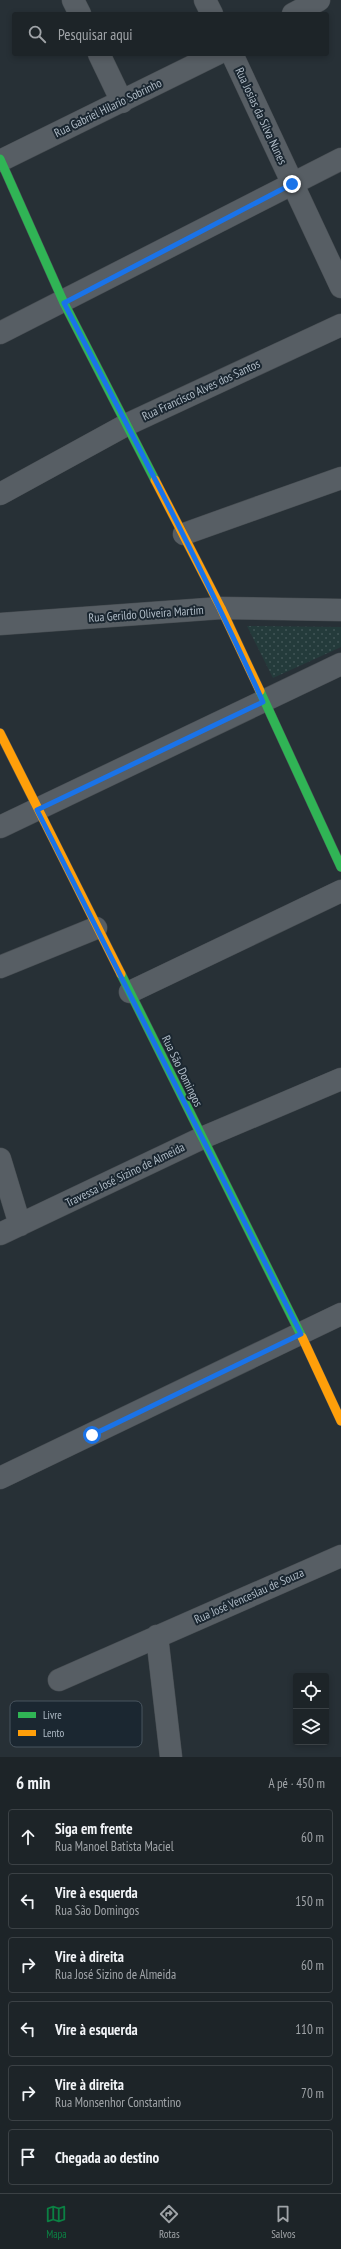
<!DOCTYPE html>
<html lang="pt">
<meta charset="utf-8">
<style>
:root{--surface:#1d2428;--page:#2a3034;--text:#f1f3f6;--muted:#a0a4a8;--line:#3b4145;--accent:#0b8043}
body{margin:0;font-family:"PT Sans Narrow",sans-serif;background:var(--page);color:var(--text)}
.controls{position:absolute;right:12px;bottom:12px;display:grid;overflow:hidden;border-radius:4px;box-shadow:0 2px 6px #0003}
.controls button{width:36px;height:36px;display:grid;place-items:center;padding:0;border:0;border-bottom:1px solid var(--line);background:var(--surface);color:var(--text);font:20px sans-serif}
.stop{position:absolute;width:12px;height:12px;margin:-9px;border:3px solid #1a73e8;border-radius:50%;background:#fff}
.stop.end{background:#1a73e8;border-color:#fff;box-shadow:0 1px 4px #0008}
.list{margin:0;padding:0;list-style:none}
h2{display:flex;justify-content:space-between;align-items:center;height:52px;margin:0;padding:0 16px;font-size:17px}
h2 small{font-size:13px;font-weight:400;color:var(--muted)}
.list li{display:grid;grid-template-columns:26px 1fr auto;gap:12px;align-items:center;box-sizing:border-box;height:56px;margin:0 8px 8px;padding:0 8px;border:1px solid var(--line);border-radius:4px}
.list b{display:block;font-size:15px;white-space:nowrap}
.list p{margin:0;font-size:13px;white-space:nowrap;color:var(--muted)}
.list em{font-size:13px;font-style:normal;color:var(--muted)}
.icon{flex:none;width:22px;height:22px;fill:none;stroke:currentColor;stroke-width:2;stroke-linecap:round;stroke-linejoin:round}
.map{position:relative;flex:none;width:341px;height:1757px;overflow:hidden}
.search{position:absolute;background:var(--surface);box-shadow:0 2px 6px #0003;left:12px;right:12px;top:12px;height:44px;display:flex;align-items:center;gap:10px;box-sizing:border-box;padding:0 14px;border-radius:4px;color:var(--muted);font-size:15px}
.sheet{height:436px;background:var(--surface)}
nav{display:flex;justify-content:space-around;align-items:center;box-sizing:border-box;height:56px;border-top:1px solid var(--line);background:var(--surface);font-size:11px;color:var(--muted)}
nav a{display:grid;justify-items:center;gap:2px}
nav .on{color:var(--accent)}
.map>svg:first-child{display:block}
.park{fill:url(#park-dots)}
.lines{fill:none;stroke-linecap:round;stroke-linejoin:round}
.street-casing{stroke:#464c51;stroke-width:23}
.fast-casing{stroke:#464c51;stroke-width:10}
.slow-casing{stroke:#464c51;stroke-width:10}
.street{stroke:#575e64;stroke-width:22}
.fast{stroke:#30b455;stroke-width:9}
.slow{stroke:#ff9f0a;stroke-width:9}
.route{stroke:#1a73e8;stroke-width:5}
.labels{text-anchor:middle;stroke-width:4;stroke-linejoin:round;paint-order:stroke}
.street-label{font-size:12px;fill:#b1bdc8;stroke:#1b2731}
.key{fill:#1b2731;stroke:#48545e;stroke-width:1}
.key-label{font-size:11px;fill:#b1bdc8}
</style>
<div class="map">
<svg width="341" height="1757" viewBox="0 0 341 1757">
<defs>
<pattern id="park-dots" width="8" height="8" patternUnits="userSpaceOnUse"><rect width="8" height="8" fill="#243b3b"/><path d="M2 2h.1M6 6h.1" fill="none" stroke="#415556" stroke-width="1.8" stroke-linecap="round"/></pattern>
</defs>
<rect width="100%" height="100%" fill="#273036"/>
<!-- park -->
<path class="park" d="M247 626 341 627V647L273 678Z"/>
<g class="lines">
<defs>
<path id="street" d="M73 0 80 14
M205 0 212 14
M293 14 319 0
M99 54 122 102
M232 54 341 287
M0 161 217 54
M0 333 341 159
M0 494 126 425 341 325
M184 534 341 478
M0 624 221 608 341 610
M0 827 341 664
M0 967 96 928
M130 992 341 891
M0 1159 20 1225
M0 1234 202 1138 341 1079
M0 1478 341 1314
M157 1636 171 1757
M59 1680 341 1556"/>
<path id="fast" d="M0 159 64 303 155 480
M260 691 341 867
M121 974 302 1337"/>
<path id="slow" d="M155 480 221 608 260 691
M0 733 121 974
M302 1337 341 1421"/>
</defs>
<!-- street casing -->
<use href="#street" class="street-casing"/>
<!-- fast casing -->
<use href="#fast" class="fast-casing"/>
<!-- slow casing -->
<use href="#slow" class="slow-casing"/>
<!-- street -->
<use href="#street" class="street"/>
<!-- fast -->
<use href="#fast" class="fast"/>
<!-- slow -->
<use href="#slow" class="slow"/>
</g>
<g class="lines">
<!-- route -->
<path class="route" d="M92 1435 301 1334 37 810 263 702C202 566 132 435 64 303L292 184"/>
</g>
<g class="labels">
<!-- street labels -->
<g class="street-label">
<text transform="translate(108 108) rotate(-26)" y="4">Rua Gabriel Hilario Sobrinho</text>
<text transform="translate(261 116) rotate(65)" y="4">Rua Josias da Silva Nunes</text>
<text transform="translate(201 390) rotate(-25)" y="4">Rua Francisco Alves dos Santos</text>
<text transform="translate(146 614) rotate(-4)" y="4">Rua Gerildo Oliveira Martim</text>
<text transform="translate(182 1071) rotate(64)" y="4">Rua São Domingos</text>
<text transform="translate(125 1175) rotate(-26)" y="4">Travessa José Sizino de Almeida</text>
<text transform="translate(249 1596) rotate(-24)" y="4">Rua José Venceslau de Souza</text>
</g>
</g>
<!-- legend -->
<rect x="10" y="1701" width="132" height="46" rx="6" class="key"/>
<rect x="18" y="1712" width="18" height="6" fill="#30b455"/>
<rect x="18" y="1730" width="18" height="6" fill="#ff9f0a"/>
<g class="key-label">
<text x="43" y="1719">Livre</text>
<text x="43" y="1737">Lento</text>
</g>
</svg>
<div class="controls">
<button><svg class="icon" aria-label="locate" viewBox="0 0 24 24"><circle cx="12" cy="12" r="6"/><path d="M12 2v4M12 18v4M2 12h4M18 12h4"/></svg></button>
<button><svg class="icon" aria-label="layers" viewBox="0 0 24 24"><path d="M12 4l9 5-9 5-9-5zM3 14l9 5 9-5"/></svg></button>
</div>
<div class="stop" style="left:92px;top:1435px"></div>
<div class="stop end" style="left:292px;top:184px"></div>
<div class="search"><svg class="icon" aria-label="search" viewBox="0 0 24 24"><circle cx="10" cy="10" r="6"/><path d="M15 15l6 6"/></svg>Pesquisar aqui</div>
</div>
<section class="sheet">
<h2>6 min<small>A pé · 450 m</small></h2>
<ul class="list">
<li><svg class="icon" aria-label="ahead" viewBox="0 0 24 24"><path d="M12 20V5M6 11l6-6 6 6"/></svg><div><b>Siga em frente</b><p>Rua Manoel Batista Maciel</p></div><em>60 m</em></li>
<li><svg class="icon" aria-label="left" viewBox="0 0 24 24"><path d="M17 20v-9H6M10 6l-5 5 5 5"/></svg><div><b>Vire à esquerda</b><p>Rua São Domingos</p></div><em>150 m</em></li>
<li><svg class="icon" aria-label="right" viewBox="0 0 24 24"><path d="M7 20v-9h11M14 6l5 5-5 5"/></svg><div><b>Vire à direita</b><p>Rua José Sizino de Almeida</p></div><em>60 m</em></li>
<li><svg class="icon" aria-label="left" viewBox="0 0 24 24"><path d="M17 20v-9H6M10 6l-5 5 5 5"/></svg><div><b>Vire à esquerda</b></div><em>110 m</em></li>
<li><svg class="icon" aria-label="right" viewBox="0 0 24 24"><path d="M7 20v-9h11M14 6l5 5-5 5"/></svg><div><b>Vire à direita</b><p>Rua Monsenhor Constantino</p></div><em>70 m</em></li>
<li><svg class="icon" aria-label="arrive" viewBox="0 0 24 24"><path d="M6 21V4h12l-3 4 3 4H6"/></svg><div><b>Chegada ao destino</b></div></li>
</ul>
</section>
<nav>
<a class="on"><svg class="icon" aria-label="map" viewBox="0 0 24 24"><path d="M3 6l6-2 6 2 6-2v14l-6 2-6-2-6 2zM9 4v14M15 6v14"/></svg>Mapa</a>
<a><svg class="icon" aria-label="directions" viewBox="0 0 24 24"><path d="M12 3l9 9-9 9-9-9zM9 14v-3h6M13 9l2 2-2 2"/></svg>Rotas</a>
<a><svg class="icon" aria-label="saved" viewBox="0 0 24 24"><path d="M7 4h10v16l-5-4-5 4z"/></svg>Salvos</a>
</nav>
